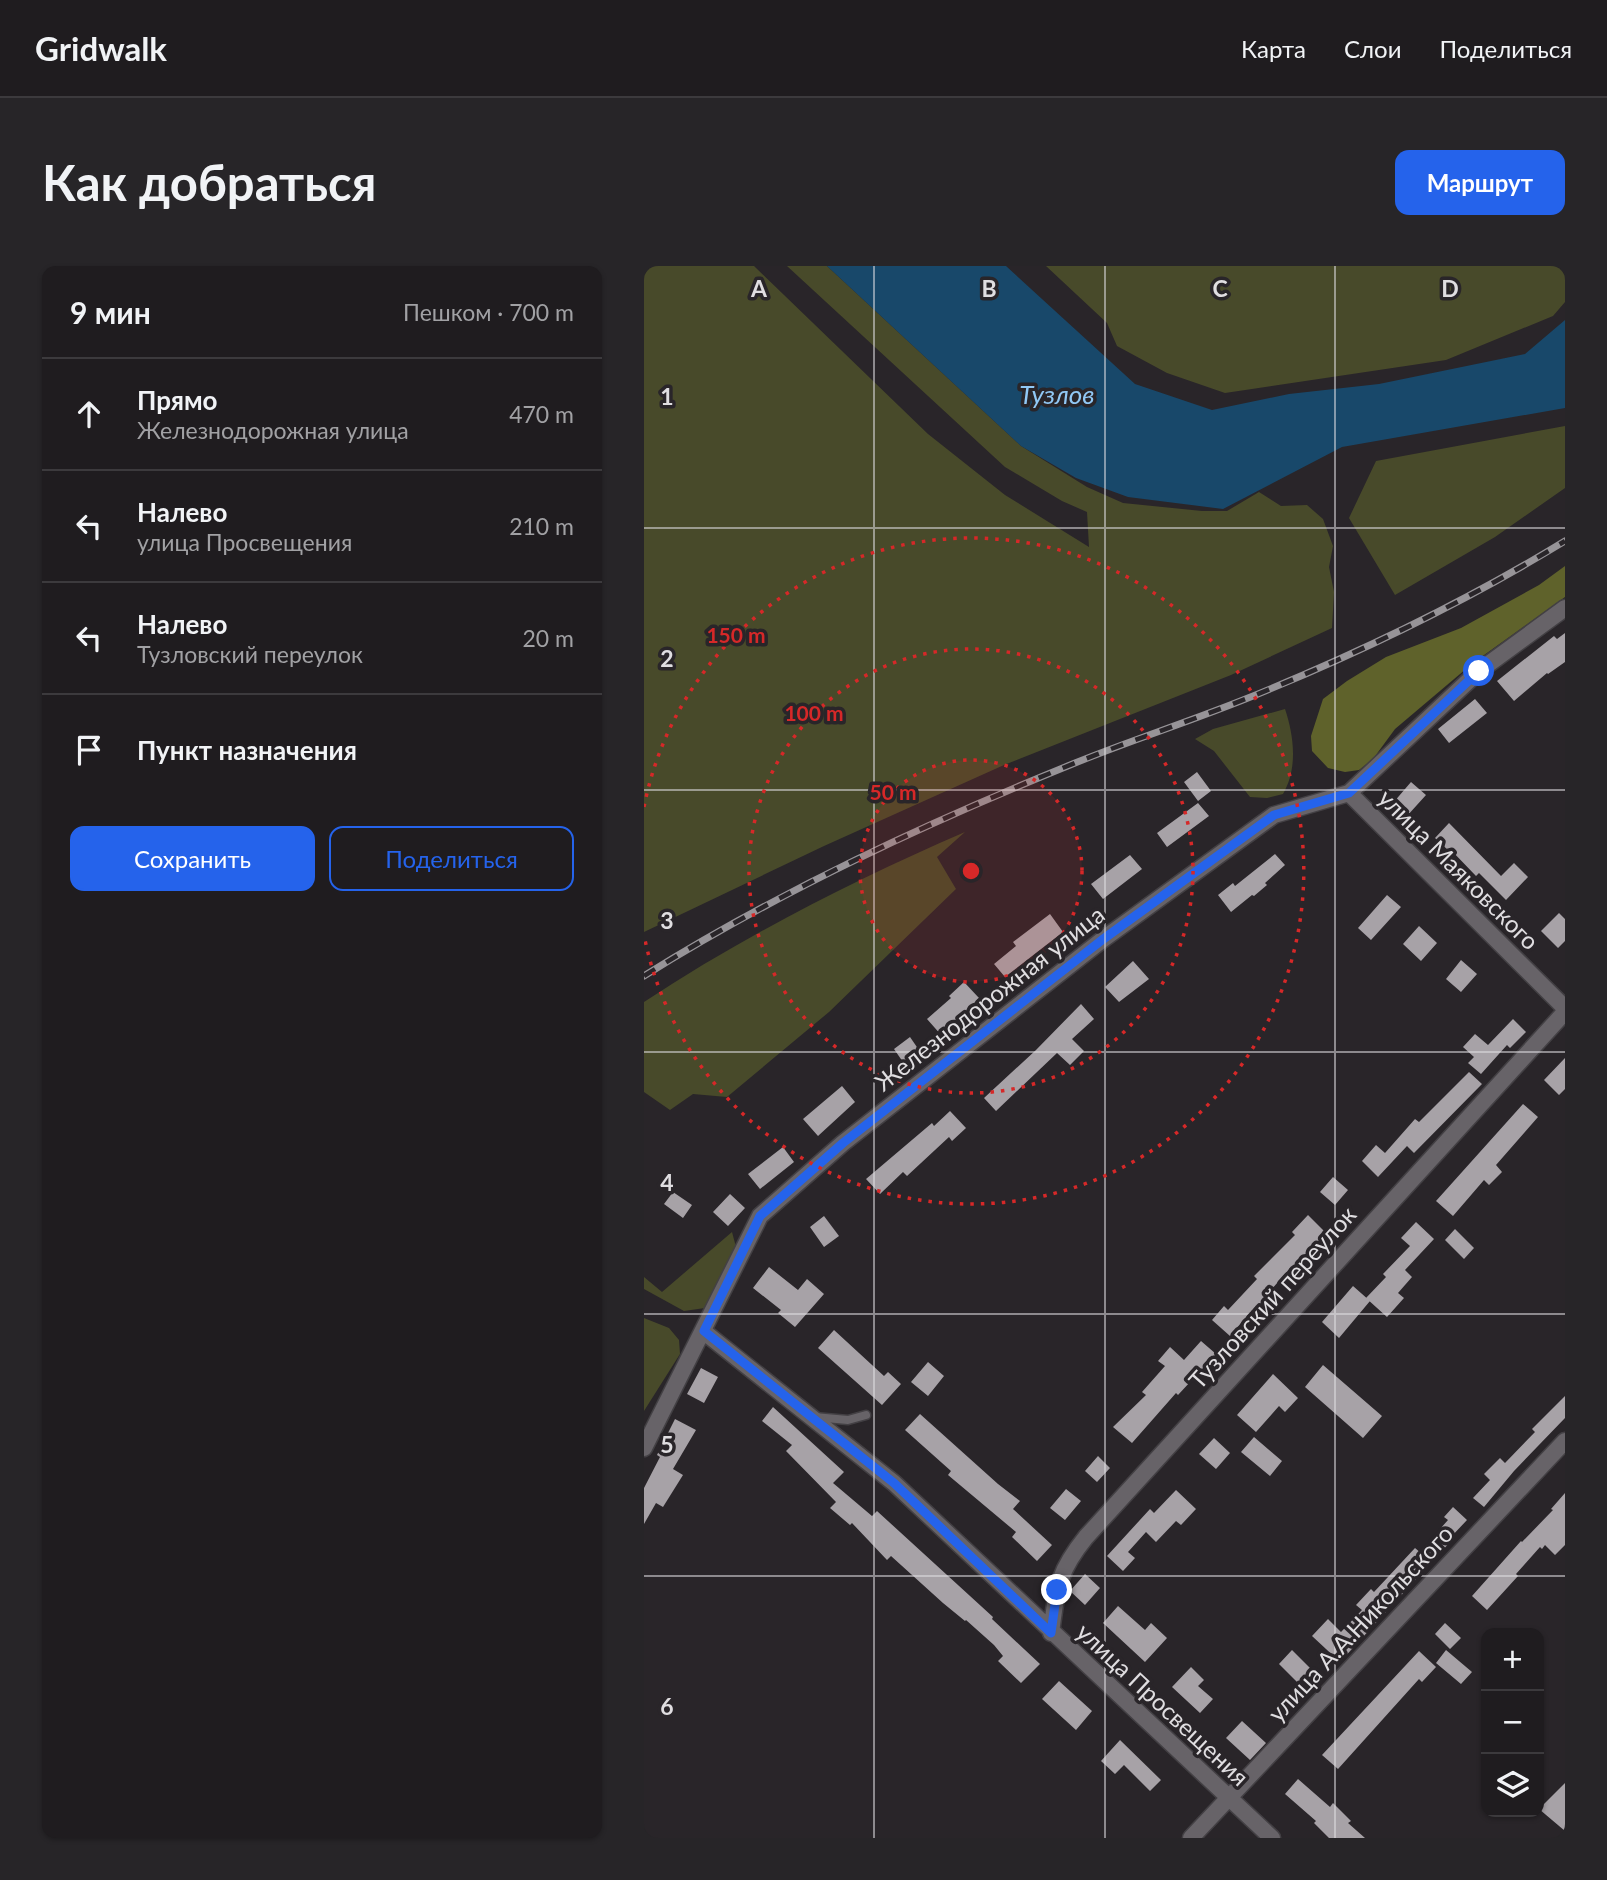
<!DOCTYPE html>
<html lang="ru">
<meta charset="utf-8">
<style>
:root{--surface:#1f1c1f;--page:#272528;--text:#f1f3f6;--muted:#a1a1a4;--line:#3c3a3d;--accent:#2563eb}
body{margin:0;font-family:Lato,sans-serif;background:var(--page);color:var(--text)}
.controls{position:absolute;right:21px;bottom:21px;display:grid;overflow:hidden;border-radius:14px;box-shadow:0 2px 5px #0004}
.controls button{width:63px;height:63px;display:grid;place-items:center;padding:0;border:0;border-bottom:2px solid var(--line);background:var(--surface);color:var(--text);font:35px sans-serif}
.stop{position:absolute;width:21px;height:21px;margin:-16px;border:5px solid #2563eb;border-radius:50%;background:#fff}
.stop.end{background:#2563eb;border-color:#fff;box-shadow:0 2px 7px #0008}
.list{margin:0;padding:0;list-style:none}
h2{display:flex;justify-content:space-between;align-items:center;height:91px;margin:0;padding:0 28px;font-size:30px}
h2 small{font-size:23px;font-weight:400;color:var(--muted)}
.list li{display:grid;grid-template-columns:46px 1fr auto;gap:21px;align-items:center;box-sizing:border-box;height:112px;padding:0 28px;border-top:2px solid var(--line)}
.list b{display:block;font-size:26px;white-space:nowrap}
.list p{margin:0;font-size:23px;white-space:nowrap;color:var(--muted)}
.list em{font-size:23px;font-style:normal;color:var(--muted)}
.actions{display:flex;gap:14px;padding:21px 28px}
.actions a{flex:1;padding:16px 0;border:2px solid var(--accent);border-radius:14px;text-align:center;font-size:24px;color:var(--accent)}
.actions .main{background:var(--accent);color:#fff}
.icon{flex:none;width:38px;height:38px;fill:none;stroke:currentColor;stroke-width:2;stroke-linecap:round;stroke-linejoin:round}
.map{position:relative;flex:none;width:921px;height:1572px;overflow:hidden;border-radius:14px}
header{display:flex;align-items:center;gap:42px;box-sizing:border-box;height:98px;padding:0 35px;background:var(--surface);border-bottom:2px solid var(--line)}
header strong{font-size:33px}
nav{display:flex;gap:38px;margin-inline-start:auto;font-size:24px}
.intro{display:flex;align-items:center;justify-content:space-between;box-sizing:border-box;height:168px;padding:0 42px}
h1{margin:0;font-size:49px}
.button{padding:18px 32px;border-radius:14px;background:var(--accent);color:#fff;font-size:24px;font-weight:700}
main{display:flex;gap:42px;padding:0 42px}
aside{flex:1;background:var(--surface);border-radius:14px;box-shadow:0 2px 5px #0004}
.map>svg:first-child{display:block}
.green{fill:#484a2a}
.forest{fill:#5f622b}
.water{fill:#18486a}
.building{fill:#a7a2a7}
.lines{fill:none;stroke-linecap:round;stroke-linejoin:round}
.service-casing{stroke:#434044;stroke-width:11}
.minor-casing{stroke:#434044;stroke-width:19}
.service{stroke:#676368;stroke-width:8}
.minor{stroke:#676368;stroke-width:16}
.rail-casing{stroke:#979498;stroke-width:7}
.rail{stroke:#292529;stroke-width:4.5;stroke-dasharray:13;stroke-linecap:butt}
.route{stroke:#2563eb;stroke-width:9}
.grid{fill:none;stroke:#e0dee1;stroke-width:2;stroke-opacity:0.55}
.ring{fill:none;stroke:#d62828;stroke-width:3.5;stroke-dasharray:3.5 7}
.labels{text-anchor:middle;stroke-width:7;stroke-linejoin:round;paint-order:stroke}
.street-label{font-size:24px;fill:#e0dee1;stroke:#292529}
.water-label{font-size:26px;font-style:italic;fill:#91c8f5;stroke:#292529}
.grid-label{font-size:23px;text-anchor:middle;font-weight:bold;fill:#e0dee1;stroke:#292529;stroke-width:7;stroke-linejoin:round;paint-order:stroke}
.centre{fill:#d62828;stroke:#292529;stroke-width:3.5}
.ring-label{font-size:21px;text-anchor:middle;font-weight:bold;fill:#d62828;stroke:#292529;stroke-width:7;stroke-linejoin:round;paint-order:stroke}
</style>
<header>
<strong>Gridwalk</strong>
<nav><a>Карта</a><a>Слои</a><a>Поделиться</a></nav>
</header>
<div class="intro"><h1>Как добраться</h1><a class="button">Маршрут</a></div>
<main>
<aside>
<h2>9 мин<small>Пешком · 700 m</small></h2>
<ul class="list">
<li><svg class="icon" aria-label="ahead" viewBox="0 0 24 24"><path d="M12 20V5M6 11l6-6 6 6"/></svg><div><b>Прямо</b><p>Железнодорожная улица</p></div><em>470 m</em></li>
<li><svg class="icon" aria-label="left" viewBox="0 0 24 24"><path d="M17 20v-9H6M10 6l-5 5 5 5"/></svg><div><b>Налево</b><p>улица Просвещения</p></div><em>210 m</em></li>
<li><svg class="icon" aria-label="left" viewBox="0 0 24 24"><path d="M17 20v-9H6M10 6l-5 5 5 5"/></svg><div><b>Налево</b><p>Тузловский переулок</p></div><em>20 m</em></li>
<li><svg class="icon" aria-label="arrive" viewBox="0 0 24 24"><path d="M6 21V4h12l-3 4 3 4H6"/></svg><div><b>Пункт назначения</b></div></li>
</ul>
<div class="actions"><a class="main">Сохранить</a><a>Поделиться</a></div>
</aside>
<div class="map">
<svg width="921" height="1572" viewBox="0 0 921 1572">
<rect width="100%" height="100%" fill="#292529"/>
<!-- green -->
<path class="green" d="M0 0H110L284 168 361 229 445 281 443 246 418 235 361 201 143 0H183L377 180 443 221 479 237 558 245H583L615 226 637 240 663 239 679 253 689 280 685 301 690 326 688 362 587 409 360 499 180 580 0 666Z
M402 0H921V36L909 50 802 94 581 127 523 107 473 80 463 57Z
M921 160V222L851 271 751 329 705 252 732 195Z
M641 443C650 470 654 502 639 528L623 532 606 531 570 485 551 473 569 463Z
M321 566 293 591 312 623 185 746 83 831 49 828 26 844 0 826V736C102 669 210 614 321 566Z
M88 966 92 981 61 1042 40 1045 0 1023V1011L18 1026Z
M0 1052 25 1062 35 1074 36 1088 0 1145Z"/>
<!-- forest -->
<path class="forest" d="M921 300V331L829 397 751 463 729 493 715 504 701 506 684 502 668 485 667 470 679 433 703 415 742 391 817 362 895 319Z"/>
<!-- water -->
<path class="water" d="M183 0H362L491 118 568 144 645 128 735 118 881 88 921 54V142L698 181 579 243 484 231 432 212 377 180Z"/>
<!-- building -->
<path class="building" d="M921 367V396L904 408 903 407 870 435 853 415 910 370 913 373Z
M831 433 843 447 805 477 794 463Z
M553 506 567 525 554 535 540 516Z
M767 516 782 529 763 550 749 537Z
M554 537 565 550 523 581 513 567Z
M805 557 857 610 870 597 884 611 862 634 835 607 832 610 806 583 805 585 791 572Z
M631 588 641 599 621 617 623 619 610 630 608 629 587 646 574 629 589 617 591 620Z
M486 589 498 603 459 633 447 618Z
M743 629 757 641 727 674 714 662Z
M915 647 921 653V675L914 682 897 665Z
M406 648 419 666 361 711 350 698 372 680 369 676Z
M775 660 793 677 777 695 759 678Z
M817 694 833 708 817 726 802 713Z
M489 695 505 713 475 736 461 721Z
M320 716 335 732 298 770 283 753 307 732 305 730Z
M437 738 450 753 428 773 440 785 426 799 413 787 352 845 340 832 392 784Z
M869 753 882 766 866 782 863 779 837 808 824 797 830 791 819 781 831 768 844 779Z
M266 771 277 787 261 799 250 783Z
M921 792V823L915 829 900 814Z
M825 806 838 818 770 887 763 880 734 911 718 895 732 879 741 887 771 853 775 856Z
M198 820 211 836 174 870 159 853Z
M879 838 894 851 852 899 858 906 845 919 840 914 809 950 792 935Z
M306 845 322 862 308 875 305 871 263 910 259 906 236 928 222 913 288 857 290 860Z
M139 881 150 896 116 923 104 908Z
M689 911 704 924 691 939 676 926Z
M29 926 48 939 39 952 20 938Z
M86 928 101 942 84 960 69 946Z
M664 949 683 968 650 1005 646 1002 621 1031 627 1038 615 1051 608 1044 586 1070 568 1054 580 1040 584 1044 613 1013 610 1010 651 969 648 966Z
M180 950 195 970 180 981 166 961Z
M772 956 790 973 761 1004 768 1011 754 1027 760 1032 743 1051 722 1032 742 1011 739 1008 766 980 757 972Z
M811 963 830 982 820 993 801 974Z
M125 1001 154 1024 163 1013 180 1028 151 1061 134 1047 137 1044 109 1022Z
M709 1020 726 1035 695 1072 678 1056Z
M190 1064 240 1110 244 1106 257 1118 238 1139 174 1082Z
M557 1075 572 1088 534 1129 532 1127 488 1177 469 1161 502 1129 498 1126 521 1100 514 1095 526 1081 540 1094Z
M284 1096 300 1110 284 1130 267 1116Z
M679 1099 738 1150 719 1172 661 1121Z
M57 1102 74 1111 60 1137 43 1128Z
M629 1108 654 1132 641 1146 635 1140 612 1166 593 1149Z
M921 1130V1152L870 1205 840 1241 829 1232 846 1214 840 1208 856 1192 861 1197 891 1166 888 1163Z
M129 1141 200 1206 189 1217 228 1250 233 1245 349 1351 348 1353 396 1398 377 1417 354 1395 359 1390 350 1379 322 1354 321 1355 299 1337 247 1290 243 1294 208 1257 206 1259 186 1242 192 1236 142 1185 148 1179 118 1155Z
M276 1148 354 1218 376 1235 369 1243 408 1279 393 1295 368 1271 372 1266 304 1209 307 1205 261 1164Z
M31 1153 52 1164 29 1203 39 1209 19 1241 12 1237 0 1258V1222L16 1191 13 1189Z
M610 1171 638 1195 626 1210 597 1186Z
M570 1172 586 1187 572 1203 555 1188Z
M454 1190 466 1202 453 1216 441 1205Z
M422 1223 437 1235 421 1254 406 1242Z
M532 1224 552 1243 537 1259 532 1255 512 1276 502 1266 484 1286 491 1292 479 1305 463 1290 506 1243 510 1247Z
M921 1227V1279L911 1289 901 1279 898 1283 896 1281 872 1308 874 1310 843 1344 828 1330 877 1275 878 1276 909 1244 907 1243Z
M809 1241 823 1254 806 1272 796 1263 804 1254 800 1251Z
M798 1267 807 1275 696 1396 668 1370 684 1353 697 1366 718 1344 712 1339 727 1323 730 1326 771 1282 778 1288Z
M441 1308 456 1322 441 1339 426 1325Z
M474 1340 501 1364 507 1357 523 1372 501 1396 459 1357Z
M801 1357 817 1372 806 1383 791 1368Z
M648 1384 668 1404 655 1418 635 1398Z
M802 1384 828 1406 817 1418 792 1397Z
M775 1385 792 1401 778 1416 775 1413 694 1503 678 1489Z
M547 1401 560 1414 554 1420 569 1433 556 1447 528 1421Z
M415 1415 448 1445 432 1464 398 1433Z
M598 1455 622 1477 606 1494 582 1472Z
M476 1474 517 1514 506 1525 480 1499 471 1508 457 1495Z
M654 1513 686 1541 689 1537 707 1555 704 1557 721 1572H685L670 1557 672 1555 641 1528Z
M921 1517V1565L895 1543Z"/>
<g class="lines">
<defs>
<path id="service" d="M170 1151 204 1154 222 1149"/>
<path id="minor" d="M705 527 921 742
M59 1065 250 1217 628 1572
M0 1182 116 950 199 877 458 674 630 549 705 527 835 405 921 342
M407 1367C413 1322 413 1307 442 1271L921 746
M547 1572 921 1175"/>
</defs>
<!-- service casing -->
<use href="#service" class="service-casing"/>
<!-- minor casing -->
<use href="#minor" class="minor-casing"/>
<!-- service -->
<use href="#service" class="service"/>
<!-- minor -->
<use href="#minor" class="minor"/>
<defs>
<path id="rail" d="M0 710C136 625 283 557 431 497 488 474 547 455 604 432 713 388 821 336 921 275"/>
</defs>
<!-- rail casing -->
<use href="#rail" class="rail-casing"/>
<!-- rail -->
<use href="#rail" class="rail"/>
</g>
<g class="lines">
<!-- route -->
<path class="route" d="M413 1324 407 1367 250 1217 60 1065 116 950 199 877 458 674 630 549 705 527 835 405"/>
</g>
<!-- grid -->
<path class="grid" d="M230 0V1572M461 0V1572M691 0V1572M0 262H921M0 524H921M0 786H921M0 1048H921M0 1310H921"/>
<!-- distance rings -->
<circle cx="327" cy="605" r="111" fill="#d62828" fill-opacity=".12"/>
<g class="ring">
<circle cx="327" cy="605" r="111"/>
<circle cx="327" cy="605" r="222"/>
<path d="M0 541A333 333 0 1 1 0 669"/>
</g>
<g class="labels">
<!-- street labels -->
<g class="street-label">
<text transform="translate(814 604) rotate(45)" y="8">улица Маяковского</text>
<text transform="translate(346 733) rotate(-38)" y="8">Железнодорожная улица</text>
<text transform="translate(629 1032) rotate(-48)" y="8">Тузловский переулок</text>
<text transform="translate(717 1358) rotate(-47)" y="8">улица А.А.Никольского</text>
<text transform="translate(518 1439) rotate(43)" y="8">улица Просвещения</text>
</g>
<!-- water labels -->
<g class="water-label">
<text x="413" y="138">Тузлов</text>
</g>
</g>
<g class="grid-label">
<text x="115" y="31">A</text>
<text x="345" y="31">B</text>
<text x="576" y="31">C</text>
<text x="806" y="31">D</text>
<text x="23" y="139">1</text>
<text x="23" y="401">2</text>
<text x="23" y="663">3</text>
<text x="23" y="925">4</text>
<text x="23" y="1187">5</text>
<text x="23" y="1449">6</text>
</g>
<circle cx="327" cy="605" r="10" class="centre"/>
<g class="ring-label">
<text x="92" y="377">150 m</text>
<text x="170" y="455">100 m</text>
<text x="249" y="534">50 m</text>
</g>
</svg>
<div class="controls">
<button>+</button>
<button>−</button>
<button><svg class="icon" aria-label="layers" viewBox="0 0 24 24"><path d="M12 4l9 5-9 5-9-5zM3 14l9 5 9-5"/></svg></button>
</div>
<div class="stop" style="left:835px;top:405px"></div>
<div class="stop end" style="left:413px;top:1324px"></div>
</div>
</main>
